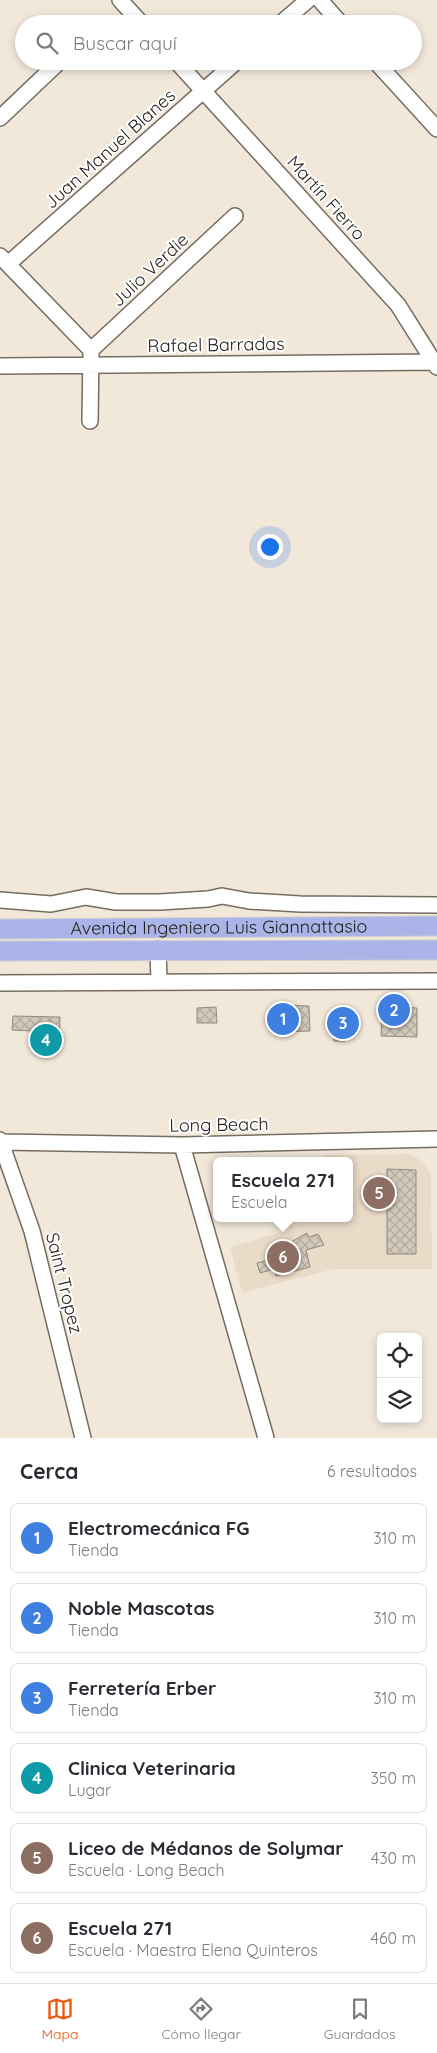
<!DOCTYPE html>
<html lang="es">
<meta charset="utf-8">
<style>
:root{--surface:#fff;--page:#f7f7f7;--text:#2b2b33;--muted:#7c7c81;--line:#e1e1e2;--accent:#ea580c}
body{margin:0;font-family:Quicksand,sans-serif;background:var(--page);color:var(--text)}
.controls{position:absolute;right:15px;bottom:15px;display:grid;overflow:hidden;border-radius:8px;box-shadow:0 2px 8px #0003}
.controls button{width:45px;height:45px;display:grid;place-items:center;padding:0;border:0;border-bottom:1px solid var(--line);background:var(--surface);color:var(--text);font:25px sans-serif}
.you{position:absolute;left:269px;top:546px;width:18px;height:18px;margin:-12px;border:4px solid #fff;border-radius:50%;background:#1a73e8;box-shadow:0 0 0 8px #1a73e833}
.badge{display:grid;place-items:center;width:32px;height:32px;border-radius:50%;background:var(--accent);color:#fff;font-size:16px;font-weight:700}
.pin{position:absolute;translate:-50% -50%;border:2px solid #fff;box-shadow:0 1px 5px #0006}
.popup{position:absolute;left:213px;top:1157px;width:140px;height:65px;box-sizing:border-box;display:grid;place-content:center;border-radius:8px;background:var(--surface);filter:drop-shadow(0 1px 4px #0005);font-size:16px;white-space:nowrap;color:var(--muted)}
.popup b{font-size:19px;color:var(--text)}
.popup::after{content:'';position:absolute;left:50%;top:100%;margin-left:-10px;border:10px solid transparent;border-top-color:var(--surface)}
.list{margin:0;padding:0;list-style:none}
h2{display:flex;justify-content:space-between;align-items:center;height:65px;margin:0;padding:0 20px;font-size:21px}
h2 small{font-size:16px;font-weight:400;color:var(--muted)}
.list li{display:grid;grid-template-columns:32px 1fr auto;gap:15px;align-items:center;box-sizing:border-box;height:70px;margin:0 10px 10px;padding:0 10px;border:1px solid var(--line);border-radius:8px}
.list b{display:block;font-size:19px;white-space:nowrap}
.list p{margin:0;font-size:16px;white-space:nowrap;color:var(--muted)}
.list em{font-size:16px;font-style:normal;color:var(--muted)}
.icon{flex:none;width:28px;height:28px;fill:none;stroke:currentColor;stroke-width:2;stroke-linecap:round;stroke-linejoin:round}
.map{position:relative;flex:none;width:437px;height:1438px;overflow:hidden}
.search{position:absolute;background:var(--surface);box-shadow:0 2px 8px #0003;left:15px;right:15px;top:15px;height:55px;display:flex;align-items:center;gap:12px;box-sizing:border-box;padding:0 18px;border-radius:28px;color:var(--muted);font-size:19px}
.sheet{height:545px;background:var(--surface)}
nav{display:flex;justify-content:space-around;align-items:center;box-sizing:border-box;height:70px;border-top:1px solid var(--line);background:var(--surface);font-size:14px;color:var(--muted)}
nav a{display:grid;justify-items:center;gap:2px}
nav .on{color:var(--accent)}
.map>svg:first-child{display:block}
.built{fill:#eadbc8}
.building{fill:url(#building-cross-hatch);stroke:#938a7d}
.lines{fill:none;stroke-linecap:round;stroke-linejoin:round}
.minor-casing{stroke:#766d61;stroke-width:18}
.major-casing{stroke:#cfcecd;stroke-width:21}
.minor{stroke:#fff;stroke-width:15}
.major{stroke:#aab4e9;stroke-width:19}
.labels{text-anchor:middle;stroke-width:4;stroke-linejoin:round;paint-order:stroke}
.street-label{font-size:18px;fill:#24211c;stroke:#fff}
</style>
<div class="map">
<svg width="437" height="1438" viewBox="0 0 437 1438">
<defs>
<pattern id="building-cross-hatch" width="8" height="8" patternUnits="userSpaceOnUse" patternTransform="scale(1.25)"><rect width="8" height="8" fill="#d2c9bb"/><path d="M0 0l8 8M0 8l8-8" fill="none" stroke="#b4aca0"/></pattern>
</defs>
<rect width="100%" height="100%" fill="#f2e8da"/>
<!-- built -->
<path class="built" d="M409 1154 416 1157 424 1164 431 1175 432 1269H334L242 1293 230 1247 285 1231 284 1225 307 1218H349V1161H325L324 1155Z"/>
<!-- building -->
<path class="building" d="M279 1005 309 1006 310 1031 279 1032Z
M216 1007 217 1023H197V1008Z
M382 1007 417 1008V1037L381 1036Z
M334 1015H353V1032H344L345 1041H334Z
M13 1016 60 1017 59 1049 33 1048V1031L12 1030Z
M387 1169 416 1170V1254H387Z
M307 1233 309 1237 318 1234 324 1245 306 1250 310 1267 276 1276 274 1269 260 1273 257 1263 272 1259 269 1249 291 1242Z"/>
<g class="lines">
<defs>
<path id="minor" d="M120 0 142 24
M320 0 341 24
M280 24 308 0
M176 61 398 305 437 367
M375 61 437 129
M0 118 60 61
M0 256 91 350 90 421
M8 264 237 61
M91 350 235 216
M0 366 433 362
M0 900 51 904 86 897 116 902H160L208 899 222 896 249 901 300 904 437 905
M158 949 159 982
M0 983 437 981
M0 1140 32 1231 83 1438
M1 1142 182 1145 437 1139
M182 1145 266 1438"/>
<g id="major">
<path id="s1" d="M0 929 437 926"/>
<path d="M0 951 437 950"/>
</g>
</defs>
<!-- minor casing -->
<use href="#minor" class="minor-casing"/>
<!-- major casing -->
<use href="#major" class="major-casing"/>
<!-- minor -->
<use href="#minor" class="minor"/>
<!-- major -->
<use href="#major" class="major"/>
</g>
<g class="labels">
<!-- street labels -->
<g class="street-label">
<text transform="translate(110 149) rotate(-42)" y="6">Juan Manuel Blanes</text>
<text transform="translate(326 198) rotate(48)" y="6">Martín Fierro</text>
<text transform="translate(150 270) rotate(-43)" y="6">Julio Verdie</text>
<text transform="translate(216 345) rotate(-1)" y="6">Rafael Barradas</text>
<text dy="6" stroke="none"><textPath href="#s1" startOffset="219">Avenida Ingeniero Luis Giannattasio</textPath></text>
<text transform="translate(219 1125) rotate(-1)" y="6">Long Beach</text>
<text transform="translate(64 1283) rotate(76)" y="6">Saint Tropez</text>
</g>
</g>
</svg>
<div class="controls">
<button><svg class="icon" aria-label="locate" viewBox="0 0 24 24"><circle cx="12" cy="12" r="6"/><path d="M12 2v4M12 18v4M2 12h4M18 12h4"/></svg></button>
<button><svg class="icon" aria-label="layers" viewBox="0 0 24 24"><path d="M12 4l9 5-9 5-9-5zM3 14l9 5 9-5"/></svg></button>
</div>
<div class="you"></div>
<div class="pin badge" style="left:283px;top:1019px;background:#3f7fe0">1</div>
<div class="pin badge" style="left:394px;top:1010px;background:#3f7fe0">2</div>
<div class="pin badge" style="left:343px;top:1023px;background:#3f7fe0">3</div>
<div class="pin badge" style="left:46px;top:1040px;background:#0f9aa8">4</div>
<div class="pin badge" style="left:379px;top:1193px;background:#8d6e63">5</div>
<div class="pin badge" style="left:283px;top:1257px;background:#8d6e63">6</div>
<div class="popup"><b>Escuela 271</b>Escuela</div>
<div class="search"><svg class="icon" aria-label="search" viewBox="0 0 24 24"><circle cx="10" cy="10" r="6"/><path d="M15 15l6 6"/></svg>Buscar aquí</div>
</div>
<section class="sheet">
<h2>Cerca<small>6 resultados</small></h2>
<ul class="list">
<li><span class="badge" style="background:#3f7fe0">1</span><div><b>Electromecánica FG</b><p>Tienda</p></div><em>310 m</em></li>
<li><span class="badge" style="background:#3f7fe0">2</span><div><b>Noble Mascotas</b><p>Tienda</p></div><em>310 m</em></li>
<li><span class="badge" style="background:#3f7fe0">3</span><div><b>Ferretería Erber</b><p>Tienda</p></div><em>310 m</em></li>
<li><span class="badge" style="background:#0f9aa8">4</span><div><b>Clinica Veterinaria</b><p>Lugar</p></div><em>350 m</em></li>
<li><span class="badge" style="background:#8d6e63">5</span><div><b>Liceo de Médanos de Solymar</b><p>Escuela · Long Beach</p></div><em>430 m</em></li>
<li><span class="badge" style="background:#8d6e63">6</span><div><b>Escuela 271</b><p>Escuela · Maestra Elena Quinteros</p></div><em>460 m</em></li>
</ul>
</section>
<nav>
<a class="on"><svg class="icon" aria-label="map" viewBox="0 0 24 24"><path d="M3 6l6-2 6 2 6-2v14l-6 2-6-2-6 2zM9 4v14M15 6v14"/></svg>Mapa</a>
<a><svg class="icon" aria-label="directions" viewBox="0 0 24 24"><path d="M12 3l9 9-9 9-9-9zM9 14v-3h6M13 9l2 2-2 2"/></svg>Cómo llegar</a>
<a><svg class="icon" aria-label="saved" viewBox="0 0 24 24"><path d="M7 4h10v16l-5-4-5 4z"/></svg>Guardados</a>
</nav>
